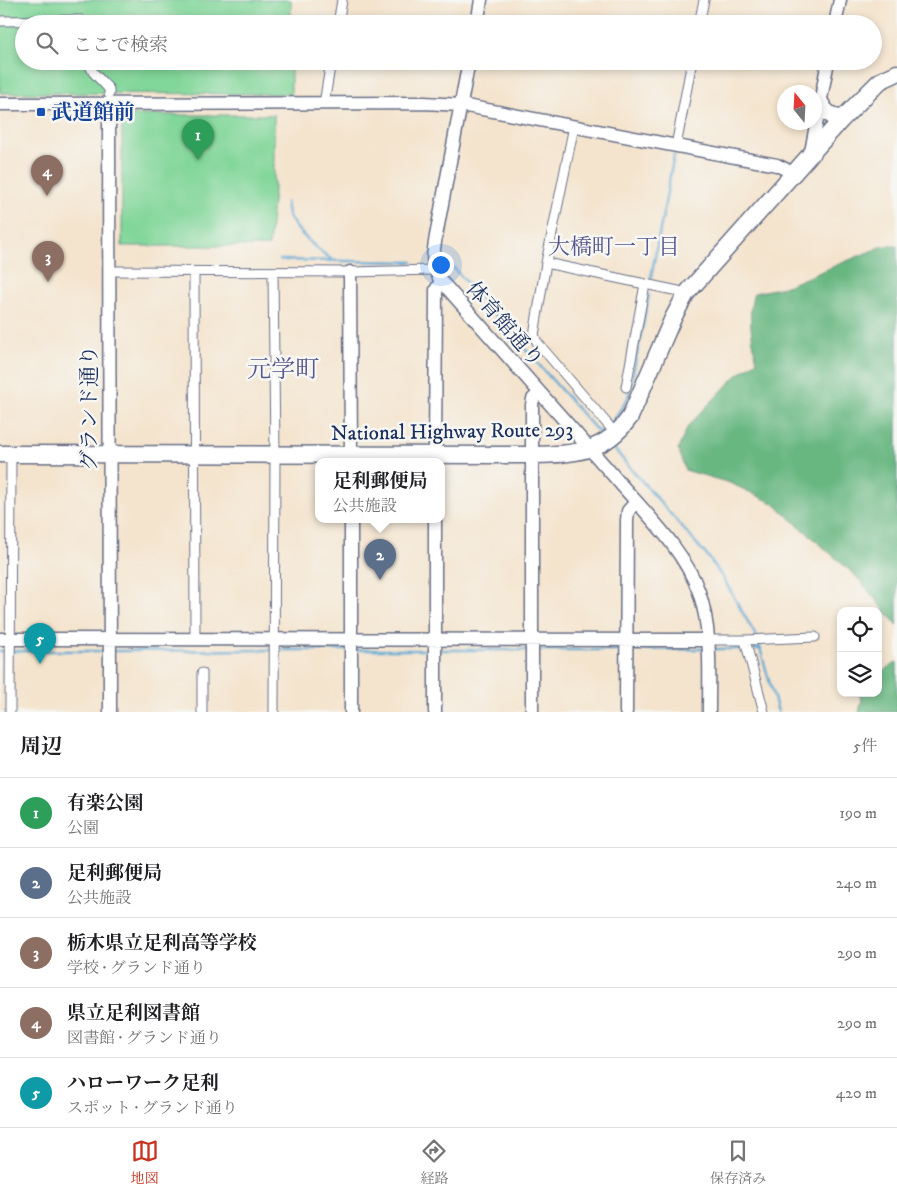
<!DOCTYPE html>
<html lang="ja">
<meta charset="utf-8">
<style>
:root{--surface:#fff;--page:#f6f6f6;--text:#202124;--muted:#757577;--line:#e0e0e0;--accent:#c8321e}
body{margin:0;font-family:"IM FELL DW Pica","Noto Serif JP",serif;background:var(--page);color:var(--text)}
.controls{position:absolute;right:15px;bottom:15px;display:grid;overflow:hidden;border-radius:10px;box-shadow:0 2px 8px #0003}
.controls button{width:45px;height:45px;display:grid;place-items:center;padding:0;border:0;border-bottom:1px solid var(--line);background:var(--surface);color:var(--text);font:25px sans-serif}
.compass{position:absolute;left:777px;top:85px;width:45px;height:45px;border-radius:50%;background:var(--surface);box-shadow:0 2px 8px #0003;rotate:342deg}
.you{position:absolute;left:440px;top:264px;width:18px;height:18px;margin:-12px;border:4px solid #fff;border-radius:50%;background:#1a73e8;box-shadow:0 0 0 8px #1a73e833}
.badge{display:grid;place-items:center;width:32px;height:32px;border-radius:50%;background:var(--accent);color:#fff;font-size:16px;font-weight:700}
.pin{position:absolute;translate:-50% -41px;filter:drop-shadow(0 1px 2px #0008)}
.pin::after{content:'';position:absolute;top:26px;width:18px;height:15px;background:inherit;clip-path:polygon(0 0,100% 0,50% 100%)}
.popup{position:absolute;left:315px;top:458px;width:130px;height:65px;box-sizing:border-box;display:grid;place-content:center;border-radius:10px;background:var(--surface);filter:drop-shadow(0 1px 4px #0005);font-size:16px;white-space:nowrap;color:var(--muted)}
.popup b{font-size:19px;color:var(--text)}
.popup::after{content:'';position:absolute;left:50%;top:100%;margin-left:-10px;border:10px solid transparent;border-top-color:var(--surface)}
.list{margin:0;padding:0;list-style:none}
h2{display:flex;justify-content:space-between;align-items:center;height:65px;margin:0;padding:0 20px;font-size:21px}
h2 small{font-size:16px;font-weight:400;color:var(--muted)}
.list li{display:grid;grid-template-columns:32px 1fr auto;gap:15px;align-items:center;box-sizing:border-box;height:70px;padding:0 20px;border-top:1px solid var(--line)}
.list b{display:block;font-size:19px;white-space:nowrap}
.list p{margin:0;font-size:16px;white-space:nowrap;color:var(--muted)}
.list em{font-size:16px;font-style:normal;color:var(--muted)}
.icon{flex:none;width:28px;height:28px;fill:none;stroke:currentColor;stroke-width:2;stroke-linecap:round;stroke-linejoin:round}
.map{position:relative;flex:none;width:897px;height:712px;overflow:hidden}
.search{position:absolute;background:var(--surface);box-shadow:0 2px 8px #0003;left:15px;right:15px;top:15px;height:55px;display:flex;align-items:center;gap:12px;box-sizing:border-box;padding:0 18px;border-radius:28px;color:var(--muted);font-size:19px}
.sheet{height:415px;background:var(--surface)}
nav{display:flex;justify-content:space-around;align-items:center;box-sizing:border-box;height:70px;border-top:1px solid var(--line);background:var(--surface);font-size:14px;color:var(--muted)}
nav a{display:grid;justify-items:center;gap:2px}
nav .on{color:var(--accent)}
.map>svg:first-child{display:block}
.green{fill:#81d699;stroke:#4e827c}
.forest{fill:#68b781;stroke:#427370}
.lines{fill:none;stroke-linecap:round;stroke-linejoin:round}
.stream{stroke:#5ba7d3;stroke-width:2.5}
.street-casing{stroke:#676e85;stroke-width:11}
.secondary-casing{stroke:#676e85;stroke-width:15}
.highway-casing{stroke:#676e85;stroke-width:19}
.street{stroke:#fff;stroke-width:9}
.secondary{stroke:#fff;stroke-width:12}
.highway{stroke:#fff;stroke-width:16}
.transit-dot{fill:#1a4fb4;stroke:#f6f6f2;stroke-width:2}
.labels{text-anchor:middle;stroke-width:5;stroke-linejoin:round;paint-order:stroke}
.transit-label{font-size:21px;font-weight:bold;fill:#164399;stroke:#f6f6f2;text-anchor:start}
.street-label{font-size:21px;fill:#1b2f5e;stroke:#f6f6f2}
.neighbourhood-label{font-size:22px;fill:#58588f;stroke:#f6f6f2}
.quarter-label{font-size:24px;fill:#58588f;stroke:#f6f6f2}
</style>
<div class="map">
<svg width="897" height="712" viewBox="0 0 897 712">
<rect width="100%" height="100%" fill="#f6f6f2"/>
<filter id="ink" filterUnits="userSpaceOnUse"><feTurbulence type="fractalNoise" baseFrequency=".02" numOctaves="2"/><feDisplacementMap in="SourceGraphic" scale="10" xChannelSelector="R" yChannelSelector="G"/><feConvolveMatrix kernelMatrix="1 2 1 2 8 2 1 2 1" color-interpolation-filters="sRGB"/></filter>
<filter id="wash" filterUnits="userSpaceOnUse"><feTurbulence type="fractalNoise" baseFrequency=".0096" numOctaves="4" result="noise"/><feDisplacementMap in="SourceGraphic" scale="20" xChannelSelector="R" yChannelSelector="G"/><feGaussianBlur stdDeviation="1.12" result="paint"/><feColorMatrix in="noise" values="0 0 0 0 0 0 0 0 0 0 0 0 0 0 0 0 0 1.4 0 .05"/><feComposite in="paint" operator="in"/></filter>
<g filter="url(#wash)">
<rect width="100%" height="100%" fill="#f4e4ce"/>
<!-- green -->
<path class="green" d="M0 0H291V24H24V61H291V94L0 93Z
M127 115H274V189L269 246H122V121Z"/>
<!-- forest -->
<path class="forest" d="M883 246H897V625L855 575 773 503 730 483 685 470 678 449 688 426 736 376 757 361C752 339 747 315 754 293L784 287Z
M897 662V712H859L862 699 857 693H878V675Z"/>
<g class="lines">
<!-- stream -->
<path class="stream" d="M286 202C287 206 287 211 288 214 294 230 320 252 334 261
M280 260 412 262
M447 263 452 266 599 433 612 422 628 398 649 295
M651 278 674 155
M614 449 709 558 723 578 756 636
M758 641 778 712
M714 649H761
M276 650H346
M354 650H431
M439 650H528
M536 650H623
M631 650 703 649
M0 651H106
M114 651 271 650"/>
</g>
</g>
<g filter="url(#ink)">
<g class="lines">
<defs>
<path id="street" d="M0 21 81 20V24
M338 24 342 0
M699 24 704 0
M88 61 93 72 109 89V94
M815 61 827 64
M324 104 331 61
M574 126 546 263 534 335 537 342 616 434
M676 146 692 61
M546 263 678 291 686 294
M110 271 350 272 434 270
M194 272 195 640
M273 272 275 454 274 712
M626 387 645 284
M708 640H745L815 637
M745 640 764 712
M202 673V712
M10 712 11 454"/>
<path id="secondary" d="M477 24 481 0
M835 24 840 0
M469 61 436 236C433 256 430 263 441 281 498 346 555 410 612 474 642 510 683 547 699 592 712 630 709 672 709 712
M0 104 424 103 461 105 777 165 793 173
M109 104 110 712
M811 152 828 61
M350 272 351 461
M435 461 436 290 441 281
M351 519V712
M435 519V712
M0 639 708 640
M532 712V405L533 399 539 393
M626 712 627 520 628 511 636 502"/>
<path id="highway" d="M820 102C825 113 831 116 842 119
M0 454 531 455C573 454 604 454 630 417L673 318 686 294 842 119 880 81 897 73"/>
</defs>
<!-- street casing -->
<use href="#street" class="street-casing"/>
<!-- secondary casing -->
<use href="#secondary" class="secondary-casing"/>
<!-- highway casing -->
<use href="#highway" class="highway-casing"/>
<!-- street -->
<use href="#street" class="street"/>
<!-- secondary -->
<use href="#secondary" class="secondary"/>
<!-- highway -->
<use href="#highway" class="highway"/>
</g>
</g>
<!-- markers -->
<rect class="transit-dot" x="36" y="107" width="10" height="10" rx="2.5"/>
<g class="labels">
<!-- transit labels -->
<g class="transit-label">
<text x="51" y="119">武道館前</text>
</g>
<!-- street labels -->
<g class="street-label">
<text transform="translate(505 324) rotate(49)" y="7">体育館通り</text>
<text transform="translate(89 408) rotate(-90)" y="7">グランド通り</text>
<text transform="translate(452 431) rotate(-1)" y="7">National Highway Route 293</text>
</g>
<!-- neighbourhood labels -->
<g class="neighbourhood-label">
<text x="614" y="254">大橋町一丁目</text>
</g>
<!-- quarter labels -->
<g class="quarter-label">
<text x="283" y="377">元学町</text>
</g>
</g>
</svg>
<div class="controls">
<button><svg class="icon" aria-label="locate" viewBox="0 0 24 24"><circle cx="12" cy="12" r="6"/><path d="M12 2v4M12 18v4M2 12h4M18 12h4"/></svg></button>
<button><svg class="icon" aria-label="layers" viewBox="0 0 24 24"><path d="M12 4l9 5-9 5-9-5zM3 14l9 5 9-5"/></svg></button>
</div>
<svg class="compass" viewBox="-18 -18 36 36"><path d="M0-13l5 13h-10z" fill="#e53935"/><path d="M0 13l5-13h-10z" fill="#757577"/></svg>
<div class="you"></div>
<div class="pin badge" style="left:198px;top:160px;background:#2e9e5b">1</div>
<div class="pin badge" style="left:380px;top:580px;background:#5c6f8a">2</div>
<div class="popup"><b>足利郵便局</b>公共施設</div>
<div class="pin badge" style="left:48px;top:282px;background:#8d6e63">3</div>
<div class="pin badge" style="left:47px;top:196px;background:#8d6e63">4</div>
<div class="pin badge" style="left:40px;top:664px;background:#0f9aa8">5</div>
<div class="search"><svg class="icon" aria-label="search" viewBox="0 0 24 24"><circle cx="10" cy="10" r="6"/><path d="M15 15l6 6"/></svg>ここで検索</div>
</div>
<section class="sheet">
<h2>周辺<small>5件</small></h2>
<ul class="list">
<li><span class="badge" style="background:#2e9e5b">1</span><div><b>有楽公園</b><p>公園</p></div><em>190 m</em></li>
<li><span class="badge" style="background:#5c6f8a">2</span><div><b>足利郵便局</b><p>公共施設</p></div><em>240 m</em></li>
<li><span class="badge" style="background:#8d6e63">3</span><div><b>栃木県立足利高等学校</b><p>学校 · グランド通り</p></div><em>290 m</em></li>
<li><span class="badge" style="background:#8d6e63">4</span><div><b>県立足利図書館</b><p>図書館 · グランド通り</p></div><em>290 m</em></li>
<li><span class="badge" style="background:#0f9aa8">5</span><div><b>ハローワーク足利</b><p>スポット · グランド通り</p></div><em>420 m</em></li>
</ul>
</section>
<nav>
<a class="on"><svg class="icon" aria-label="map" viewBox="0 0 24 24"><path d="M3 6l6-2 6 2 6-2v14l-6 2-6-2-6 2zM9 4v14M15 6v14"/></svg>地図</a>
<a><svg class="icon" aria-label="directions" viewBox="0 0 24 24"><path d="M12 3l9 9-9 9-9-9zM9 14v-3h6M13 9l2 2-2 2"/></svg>経路</a>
<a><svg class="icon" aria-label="saved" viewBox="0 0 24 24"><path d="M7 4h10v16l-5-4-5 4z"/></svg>保存済み</a>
</nav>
